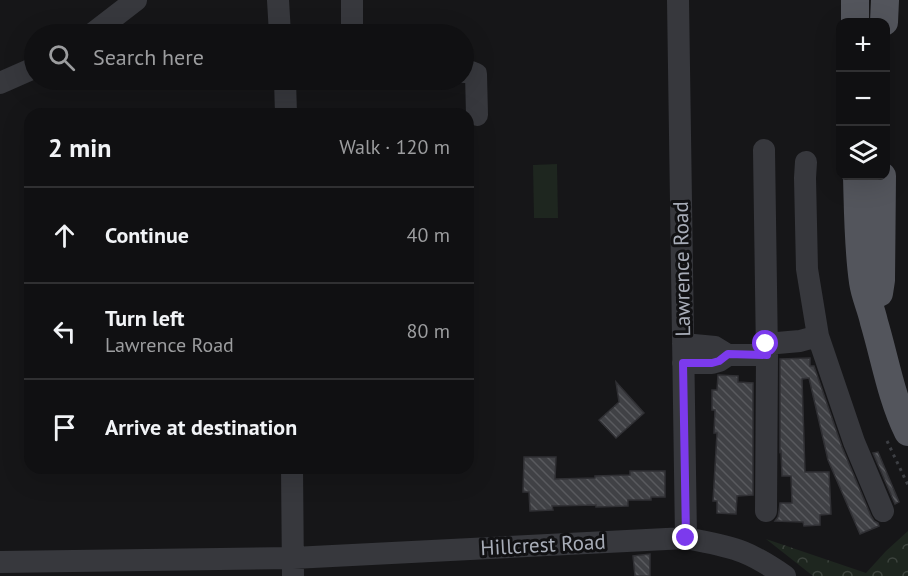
<!DOCTYPE html>
<meta charset="utf-8">
<style>
:root{--surface:#101012;--page:#1e1e20;--text:#f1f3f6;--muted:#9c9d9f;--line:#303032}
body{margin:0;font-family:"PT Sans",sans-serif;background:var(--page);color:var(--text)}
.controls{position:absolute;right:18px;top:18px;display:grid;overflow:hidden;border-radius:12px;box-shadow:0 6px 24px #0002}
.controls button{width:54px;height:54px;display:grid;place-items:center;padding:0;border:0;border-bottom:2px solid var(--line);background:var(--surface);color:var(--text);font:30px sans-serif}
.stop{position:absolute;width:18px;height:18px;margin:-14px;border:4px solid #7c3aed;border-radius:50%;background:#fff}
.stop.end{background:#7c3aed;border-color:#fff;box-shadow:0 2px 6px #0008}
.list{margin:0;padding:0;list-style:none}
h2{display:flex;justify-content:space-between;align-items:center;height:78px;margin:0;padding:0 24px;font-size:26px}
h2 small{font-size:20px;font-weight:400;color:var(--muted)}
.list li{display:grid;grid-template-columns:39px 1fr auto;gap:18px;align-items:center;box-sizing:border-box;height:96px;padding:0 24px;border-top:2px solid var(--line)}
.list b{display:block;font-size:22px;white-space:nowrap}
.list p{margin:0;font-size:20px;white-space:nowrap;color:var(--muted)}
.list em{font-size:20px;font-style:normal;color:var(--muted)}
.icon{flex:none;width:33px;height:33px;fill:none;stroke:currentColor;stroke-width:2;stroke-linecap:round;stroke-linejoin:round}
.map{position:relative;flex:none;width:908px;height:576px;overflow:hidden}
.search{position:absolute;background:var(--surface);box-shadow:0 6px 24px #0002;left:24px;top:24px;width:450px;height:66px;display:flex;align-items:center;gap:15px;box-sizing:border-box;padding:0 21px;border-radius:33px;color:var(--muted);font-size:22px}
.panel{position:absolute;background:var(--surface);box-shadow:0 6px 24px #0002;left:24px;top:108px;width:450px;height:366px;border-radius:18px}
.map>svg:first-child{display:block}
.forest{fill:url(#forest-crowns)}
.garden{fill:#1e261f}
.building{fill:url(#building-back-hatch);stroke:#303034;stroke-width:1.5}
.lines{fill:none;stroke-linecap:round;stroke-linejoin:round}
.path{stroke:#3d3f44;stroke-width:3;stroke-dasharray:3 4.5;stroke-linecap:butt}
.minor{stroke:#37383d;stroke-width:22}
.major{stroke:#53555c;stroke-width:28}
.route{stroke:#7c3aed;stroke-width:8}
.labels{text-anchor:middle;stroke-width:6;stroke-linejoin:round;paint-order:stroke}
.street-label{font-size:21px;fill:#a8adb8;stroke:#111113}
</style>
<div class="map">
<svg width="908" height="576" viewBox="0 0 908 576">
<defs>
<pattern id="forest-crowns" width="20" height="18" patternUnits="userSpaceOnUse" patternTransform="scale(1.5)"><rect width="20" height="18" fill="#1e261f"/><path d="M2 6a3 3 0 1 1 6 0M12 15a3 3 0 1 1 6 0" fill="none" stroke="#3c433d"/></pattern>
<pattern id="building-back-hatch" width="6" height="6" patternUnits="userSpaceOnUse" patternTransform="scale(1.5)"><rect width="6" height="6" fill="#404145"/><path d="M-1 5l2 2M0 0l6 6M5-1l2 2" fill="none" stroke="#595a5e"/></pattern>
</defs>
<rect width="100%" height="100%" fill="#161618"/>
<!-- forest -->
<path class="forest" d="M908 531V576H813L766 539 866 573 886 551Z"/>
<!-- garden -->
<path class="garden" d="M557 164 558 218H534L533 165Z"/>
<!-- building -->
<path class="building" d="M810 358V366H814L842 447 871 516 874 521 878 523 879 526 860 534 828 460 809 378 802 379 805 472H829L831 514 820 515V525L804 526 803 522 775 521 778 517 779 512 780 503H792L791 476H782L781 451 780 452V359Z
M718 375 738 376V382L753 383V495L737 496 736 514 717 513V501H713L717 433H714L715 410H712V390H717Z
M616 382 644 413 616 438 599 420 619 402Z
M878 452 899 502 895 504 873 453Z
M524 457H556L555 479 595 478V476L630 475V471H665V497H651V500H628V506L596 507V505L552 506 553 510 530 511 529 492H523Z
M650 554V576H635L633 556Z"/>
<g class="lines">
<!-- path -->
<path class="path" d="M840 117V137
M887 441 908 485"/>
<!-- minor -->
<path class="minor" d="M278 0 280 34
M352 0V34
M678 0 686 538
M92 34 136 0
M464 72H471L476 74 477 115
M285 80 286 114
M0 83 34 68
M764 150 767 355 766 511
M806 162 805 178 807 269 818 336 854 442 883 511
M683 344 715 347 728 355H767
M766 344 800 341 818 336
M683 363H712L719 361 728 355
M292 468 293 576
M0 562 293 558 686 538C705 542 725 545 743 552 758 558 772 567 785 576"/>
<!-- major -->
<path class="major" d="M855 0V22
M884 22 885 0
M857 176C858 211 858 247 863 282 865 296 871 308 874 322 885 359 891 397 908 432
M879 293 881 280 882 176"/>
</g>
<g class="lines">
<!-- route -->
<path class="route" d="M686 538 683 363H712L719 361 728 354 767 355 766 344"/>
</g>
<g class="labels">
<!-- street labels -->
<g class="street-label">
<text transform="translate(682 269) rotate(-91)" y="7">Lawrence Road</text>
<text transform="translate(543 545) rotate(-3)" y="7">Hillcrest Road</text>
</g>
</g>
</svg>
<div class="controls">
<button>+</button>
<button>−</button>
<button><svg class="icon" aria-label="layers" viewBox="0 0 24 24"><path d="M12 4l9 5-9 5-9-5zM3 14l9 5 9-5"/></svg></button>
</div>
<div class="stop" style="left:766px;top:344px"></div>
<div class="stop end" style="left:686px;top:538px"></div>
<div class="search"><svg class="icon" aria-label="search" viewBox="0 0 24 24"><circle cx="10" cy="10" r="6"/><path d="M15 15l6 6"/></svg>Search here</div>
<section class="panel">
<h2>2 min<small>Walk · 120 m</small></h2>
<ul class="list">
<li><svg class="icon" aria-label="ahead" viewBox="0 0 24 24"><path d="M12 20V5M6 11l6-6 6 6"/></svg><div><b>Continue</b></div><em>40 m</em></li>
<li><svg class="icon" aria-label="left" viewBox="0 0 24 24"><path d="M17 20v-9H6M10 6l-5 5 5 5"/></svg><div><b>Turn left</b><p>Lawrence Road</p></div><em>80 m</em></li>
<li><svg class="icon" aria-label="arrive" viewBox="0 0 24 24"><path d="M6 21V4h12l-3 4 3 4H6"/></svg><div><b>Arrive at destination</b></div></li>
</ul>
</section>
</div>
